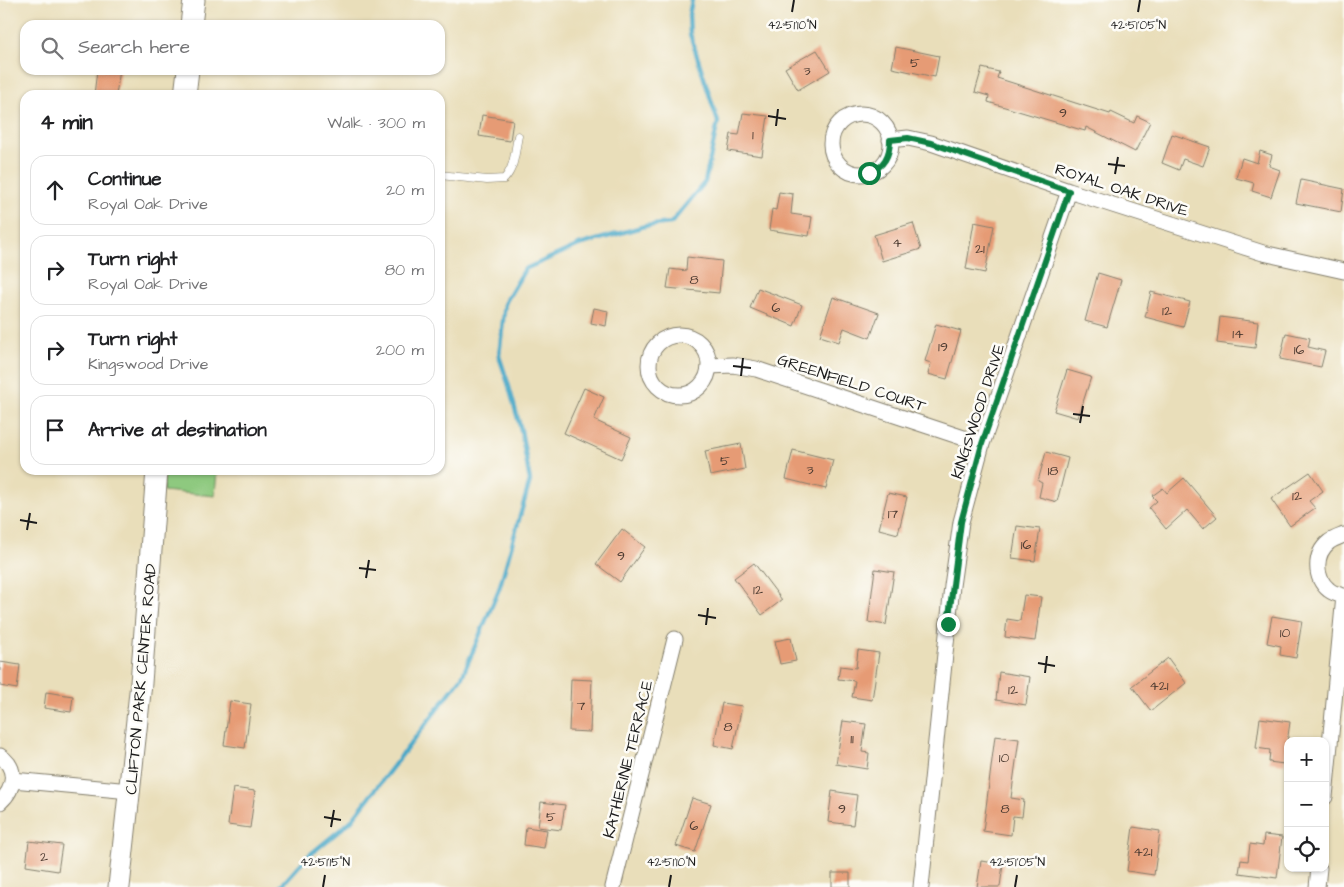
<!DOCTYPE html>
<meta charset="utf-8">
<style>
:root{--surface:#fff;--page:#f2f2f2;--text:#202124;--muted:#757577;--line:#e0e0e0}
body{margin:0;font-family:"Architects Daughter",sans-serif;background:var(--page);color:var(--text)}
.controls{position:absolute;right:15px;bottom:15px;display:grid;overflow:hidden;border-radius:10px;box-shadow:0 1px 4px #0004}
.controls button{width:45px;height:45px;display:grid;place-items:center;padding:0;border:0;border-bottom:1px solid var(--line);background:var(--surface);color:var(--text);font:25px sans-serif}
.stop{position:absolute;width:15px;height:15px;margin:-11px;border:4px solid #0b8043;border-radius:50%;background:#fff}
.stop.end{background:#0b8043;border-color:#fff;box-shadow:0 1px 5px #0008}
.list{margin:0;padding:0;list-style:none}
h2{display:flex;justify-content:space-between;align-items:center;height:65px;margin:0;padding:0 20px;font-size:21px}
h2 small{font-size:16px;font-weight:400;color:var(--muted)}
.list li{display:grid;grid-template-columns:32px 1fr auto;gap:15px;align-items:center;box-sizing:border-box;height:70px;margin:0 10px 10px;padding:0 10px;border:1px solid var(--line);border-radius:15px}
.list b{display:block;font-size:19px;white-space:nowrap}
.list p{margin:0;font-size:16px;white-space:nowrap;color:var(--muted)}
.list em{font-size:16px;font-style:normal;color:var(--muted)}
.icon{flex:none;width:28px;height:28px;fill:none;stroke:currentColor;stroke-width:2;stroke-linecap:round;stroke-linejoin:round}
.map{position:relative;flex:none;width:1344px;height:887px;overflow:hidden}
.search{position:absolute;background:var(--surface);box-shadow:0 1px 4px #0004;left:20px;top:20px;width:425px;height:55px;display:flex;align-items:center;gap:12px;box-sizing:border-box;padding:0 18px;border-radius:15px;color:var(--muted);font-size:19px}
.panel{position:absolute;background:var(--surface);box-shadow:0 1px 4px #0004;left:20px;top:90px;width:425px;height:385px;border-radius:15px}
.map>svg:first-child{display:block}
.green{fill:#8ec97f;stroke:#55724e}
.lines{fill:none;stroke-linecap:round;stroke-linejoin:round}
.stream{stroke:#49a8c7;stroke-width:4.5}
.building{fill:#e69b75}
.lane-casing{stroke:#827d6b;stroke-width:9}
.street-casing{stroke:#827d6b;stroke-width:17}
.secondary-casing{stroke:#827d6b;stroke-width:23}
.lane{stroke:#fff;stroke-width:8}
.street{stroke:#fff;stroke-width:15}
.secondary{stroke:#fff;stroke-width:21}
.route{stroke:#0b8043;stroke-width:6}
.ticks{fill:none;stroke:#1c1c1c;stroke-width:2}
.labels{text-anchor:middle;stroke-width:5;stroke-linejoin:round;paint-order:stroke}
.number-label{font-size:14px;fill:#4e3c32}
.street-label{font-size:16px;fill:#1c1c1c;stroke:#fdfcf7}
.ticks-label{font-size:12px;text-anchor:middle;fill:#1c1c1c;stroke:#fdfcf7;stroke-width:5;stroke-linejoin:round;paint-order:stroke}
</style>
<div class="map">
<svg width="1344" height="887" viewBox="0 0 1344 887">
<rect width="100%" height="100%" fill="#fdfcf7"/>
<filter id="ink" filterUnits="userSpaceOnUse"><feTurbulence type="fractalNoise" baseFrequency=".02" numOctaves="2"/><feDisplacementMap in="SourceGraphic" scale="10" xChannelSelector="R" yChannelSelector="G"/><feConvolveMatrix kernelMatrix="1 2 1 2 8 2 1 2 1" color-interpolation-filters="sRGB"/></filter>
<filter id="wash" filterUnits="userSpaceOnUse"><feTurbulence type="fractalNoise" baseFrequency=".0096" numOctaves="4" result="noise"/><feDisplacementMap in="SourceGraphic" scale="20" xChannelSelector="R" yChannelSelector="G"/><feGaussianBlur stdDeviation="1.12" result="paint"/><feColorMatrix in="noise" values="0 0 0 0 0 0 0 0 0 0 0 0 0 0 0 0 0 1.4 0 .05"/><feComposite in="paint" operator="in"/></filter>
<g filter="url(#wash)">
<rect width="100%" height="100%" fill="#e9deba"/>
<!-- green -->
<path class="green" d="M165 470H217L215 496 163 491Z"/>
<g class="lines">
<!-- stream -->
<path class="stream" d="M280 887 307 857 351 821 462 677 499 589 530 481 521 430 508 383 499 356 505 303 525 269 579 245 645 226 671 223 705 182 718 122 690 34 689 15 692 0"/>
</g>
<g id="blocks">
<!-- building -->
<path class="building" d="M896 47 939 56 935 77 892 68Z
M817 50 830 71 798 90 785 68Z
M982 68 999 72 997 78 1110 114 1111 112 1134 123 1137 116 1150 122 1135 152 1086 127 1085 131 988 102 989 96 975 92Z
M97 70H120L116 95H94Z
M743 113 768 116 762 156 728 151 731 134 739 135Z
M482 115 513 120 510 141 479 136Z
M1172 134 1210 147 1203 166 1183 159 1179 170 1162 163Z
M1260 151 1272 155 1269 166 1280 170 1271 197 1252 191 1254 183 1236 178 1242 158 1257 163Z
M1301 180 1344 189 1341 212 1296 203Z
M779 192 793 194 791 214 812 217 809 236 769 230 772 209 776 210Z
M974 222 994 226 985 273 966 269Z
M913 223 921 249 882 261 874 235Z
M687 257 722 261 719 293 667 288 670 269 686 271Z
M1098 273 1121 280 1107 327 1085 321Z
M758 288 802 305 794 326 750 308Z
M1151 292 1190 302 1183 327 1145 317Z
M833 297 879 313 870 338 844 328 839 342 820 336Z
M594 308 608 311 606 326 591 323Z
M1220 317 1258 322 1255 348 1217 343Z
M936 324 961 331 947 379 928 374 931 363 925 361Z
M1286 333 1310 338 1308 347 1325 351 1321 367 1280 359Z
M1067 370 1091 377 1078 418 1054 411Z
M584 388 604 397 594 420 631 437 621 459 564 433Z
M741 444 745 469 710 476 705 451Z
M793 450 833 460 826 489 786 479Z
M1046 452 1068 458 1057 502 1039 497 1042 483 1038 481Z
M1310 472 1323 491 1309 501 1315 508 1290 526 1271 499Z
M1184 478 1217 517 1203 529 1187 510 1166 529 1149 508 1157 501 1152 496 1163 488 1167 493Z
M888 493 907 497 898 534 879 529Z
M1017 526 1040 529 1035 561 1012 558Z
M622 529 645 547 620 582 596 564Z
M754 563 782 600 762 615 734 578Z
M875 569 894 572 886 625 868 622Z
M1024 595 1041 597 1035 641 1005 637 1007 619 1020 621Z
M1272 616 1302 621 1296 658 1280 655 1281 646 1267 643Z
M791 638 796 661 780 664 775 641Z
M858 650 879 653 872 700 852 697 855 681 838 679 840 666 856 668Z
M1168 658 1186 683 1151 711 1132 686Z
M0 662 20 665 17 689 0 686Z
M999 672 1030 677 1026 705 996 700Z
M571 679 592 680 590 732 569 731Z
M46 692 73 696 71 712 44 708Z
M230 701 251 704 245 748 224 745Z
M722 703 742 706 733 749 714 745Z
M1260 718 1290 722 1284 764 1269 762 1270 750 1256 748Z
M843 721 866 724 862 752 869 753 867 769 836 764Z
M995 736 1019 739 1011 798 1024 800 1022 817 1013 816 1011 835 983 831Z
M233 788 255 791 250 828 228 825Z
M832 791 857 795 853 825 828 822Z
M692 798 711 804 695 852 676 846Z
M541 802 565 805 561 830 538 827Z
M526 827 547 830 544 848 524 845Z
M1133 827 1160 831 1154 875 1127 871Z
M1264 835 1282 837 1277 878 1239 873 1241 860 1248 861 1250 844 1263 846Z
M29 841 62 845 58 871 26 866Z
M981 861 1003 864 1000 887H977Z
M832 873H850V887H832Z"/>
</g>
</g>
<g filter="url(#ink)">
<use href="#blocks" fill-opacity="0" stroke="#827d6b" stroke-width="1"/>
<g class="lines">
<defs>
<path id="lane" d="M440 175 487 180 504 179C515 168 515 150 518 136"/>
<path id="street" d="M831 144a30 30 0 1 1 60 0a30 30 0 1 1-60 0Z
M890 140 908 138 931 143 1069 191 1263 253 1344 271
M649 365a30 30 0 1 1 60 0a30 30 0 1 1-60 0Z
M709 366 733 365 756 369 982 444
M1344 535C1339 537 1333 539 1329 542 1314 554 1314 578 1329 590 1333 593 1339 595 1344 596
M0 756C18 768 15 789 0 802
M13 780 130 791
M1325 797 1344 596
M613 887 675 639
M921 887 952 586 961 522 982 444 1069 191
M1317 887 1319 868"/>
<path id="secondary" d="M191 25 194 0
M185 95 188 70
M119 887 141 683 157 470"/>
</defs>
<!-- lane casing -->
<use href="#lane" class="lane-casing"/>
<!-- street casing -->
<use href="#street" class="street-casing"/>
<!-- secondary casing -->
<use href="#secondary" class="secondary-casing"/>
<!-- lane -->
<use href="#lane" class="lane"/>
<!-- street -->
<use href="#street" class="street"/>
<!-- secondary -->
<use href="#secondary" class="secondary"/>
</g>
</g>
<g class="lines" filter="url(#ink)">
<!-- route -->
<path class="route" d="M869 173C884 166 890 156 890 140L908 138 931 143 1069 191 982 444 961 522 948 624"/>
</g>
<!-- ticks -->
<path class="ticks" d="M792 12 794 0M1138 12 1140 0M768 116 786 119M776 126 778 109M1108 164 1125 166M1115 174 1118 157M733 366 751 368M741 376 743 358M1073 414 1090 416M1080 423 1083 406M20 520 37 523M27 530 30 513M359 568 376 570M366 578 369 560M698 615 716 618M706 625 708 608M1038 663 1055 666M1045 673 1047 656M324 817 341 820M331 827 334 810M323 887 325 875M669 887 671 875M1015 887 1017 875"/>
<g class="labels">
<!-- number labels -->
<g class="number-label">
<text x="915" y="67">5</text>
<text x="807" y="75">3</text>
<text x="1063" y="117">9</text>
<text x="753" y="139">1</text>
<text x="897" y="247">4</text>
<text x="980" y="253">21</text>
<text x="694" y="284">8</text>
<text x="776" y="312">6</text>
<text x="1167" y="315">12</text>
<text x="1238" y="338">14</text>
<text x="943" y="351">19</text>
<text x="1299" y="354">16</text>
<text x="725" y="465">5</text>
<text x="810" y="474">3</text>
<text x="1053" y="475">18</text>
<text x="1297" y="500">12</text>
<text x="893" y="518">17</text>
<text x="1026" y="549">16</text>
<text x="621" y="560">9</text>
<text x="758" y="594">12</text>
<text x="1285" y="637">10</text>
<text x="1159" y="690">421</text>
<text x="1013" y="694">12</text>
<text x="581" y="710">7</text>
<text x="728" y="731">8</text>
<text x="852" y="743">11</text>
<text x="1004" y="762">10</text>
<text x="842" y="813">9</text>
<text x="1005" y="813">8</text>
<text x="551" y="821">5</text>
<text x="694" y="830">6</text>
<text x="1143" y="856">421</text>
<text x="44" y="861">2</text>
</g>
<!-- street labels -->
<g class="street-label">
<text transform="translate(1122 189) rotate(18)" y="6">ROYAL OAK DRIVE</text>
<text transform="translate(852 382) rotate(18)" y="6">GREENFIELD COURT</text>
<text transform="translate(977 411) rotate(-72)" y="6">KINGSWOOD DRIVE</text>
<text transform="translate(140 679) rotate(-85)" y="6">CLIFTON PARK CENTER ROAD</text>
<text transform="translate(627 759) rotate(-76)" y="6">KATHERINE TERRACE</text>
</g>
</g>
<g class="ticks-label">
<text x="792" y="29">42°51'10"N</text>
<text x="1138" y="29">42°51'05"N</text>
<text x="325" y="866">42°51'15"N</text>
<text x="671" y="866">42°51'10"N</text>
<text x="1017" y="866">42°51'05"N</text>
</g>
</svg>
<div class="controls">
<button>+</button>
<button>−</button>
<button><svg class="icon" aria-label="locate" viewBox="0 0 24 24"><circle cx="12" cy="12" r="6"/><path d="M12 2v4M12 18v4M2 12h4M18 12h4"/></svg></button>
</div>
<div class="stop" style="left:869px;top:173px"></div>
<div class="stop end" style="left:948px;top:624px"></div>
<div class="search"><svg class="icon" aria-label="search" viewBox="0 0 24 24"><circle cx="10" cy="10" r="6"/><path d="M15 15l6 6"/></svg>Search here</div>
<section class="panel">
<h2>4 min<small>Walk · 300 m</small></h2>
<ul class="list">
<li><svg class="icon" aria-label="ahead" viewBox="0 0 24 24"><path d="M12 20V5M6 11l6-6 6 6"/></svg><div><b>Continue</b><p>Royal Oak Drive</p></div><em>20 m</em></li>
<li><svg class="icon" aria-label="right" viewBox="0 0 24 24"><path d="M7 20v-9h11M14 6l5 5-5 5"/></svg><div><b>Turn right</b><p>Royal Oak Drive</p></div><em>80 m</em></li>
<li><svg class="icon" aria-label="right" viewBox="0 0 24 24"><path d="M7 20v-9h11M14 6l5 5-5 5"/></svg><div><b>Turn right</b><p>Kingswood Drive</p></div><em>200 m</em></li>
<li><svg class="icon" aria-label="arrive" viewBox="0 0 24 24"><path d="M6 21V4h12l-3 4 3 4H6"/></svg><div><b>Arrive at destination</b></div></li>
</ul>
</section>
</div>
